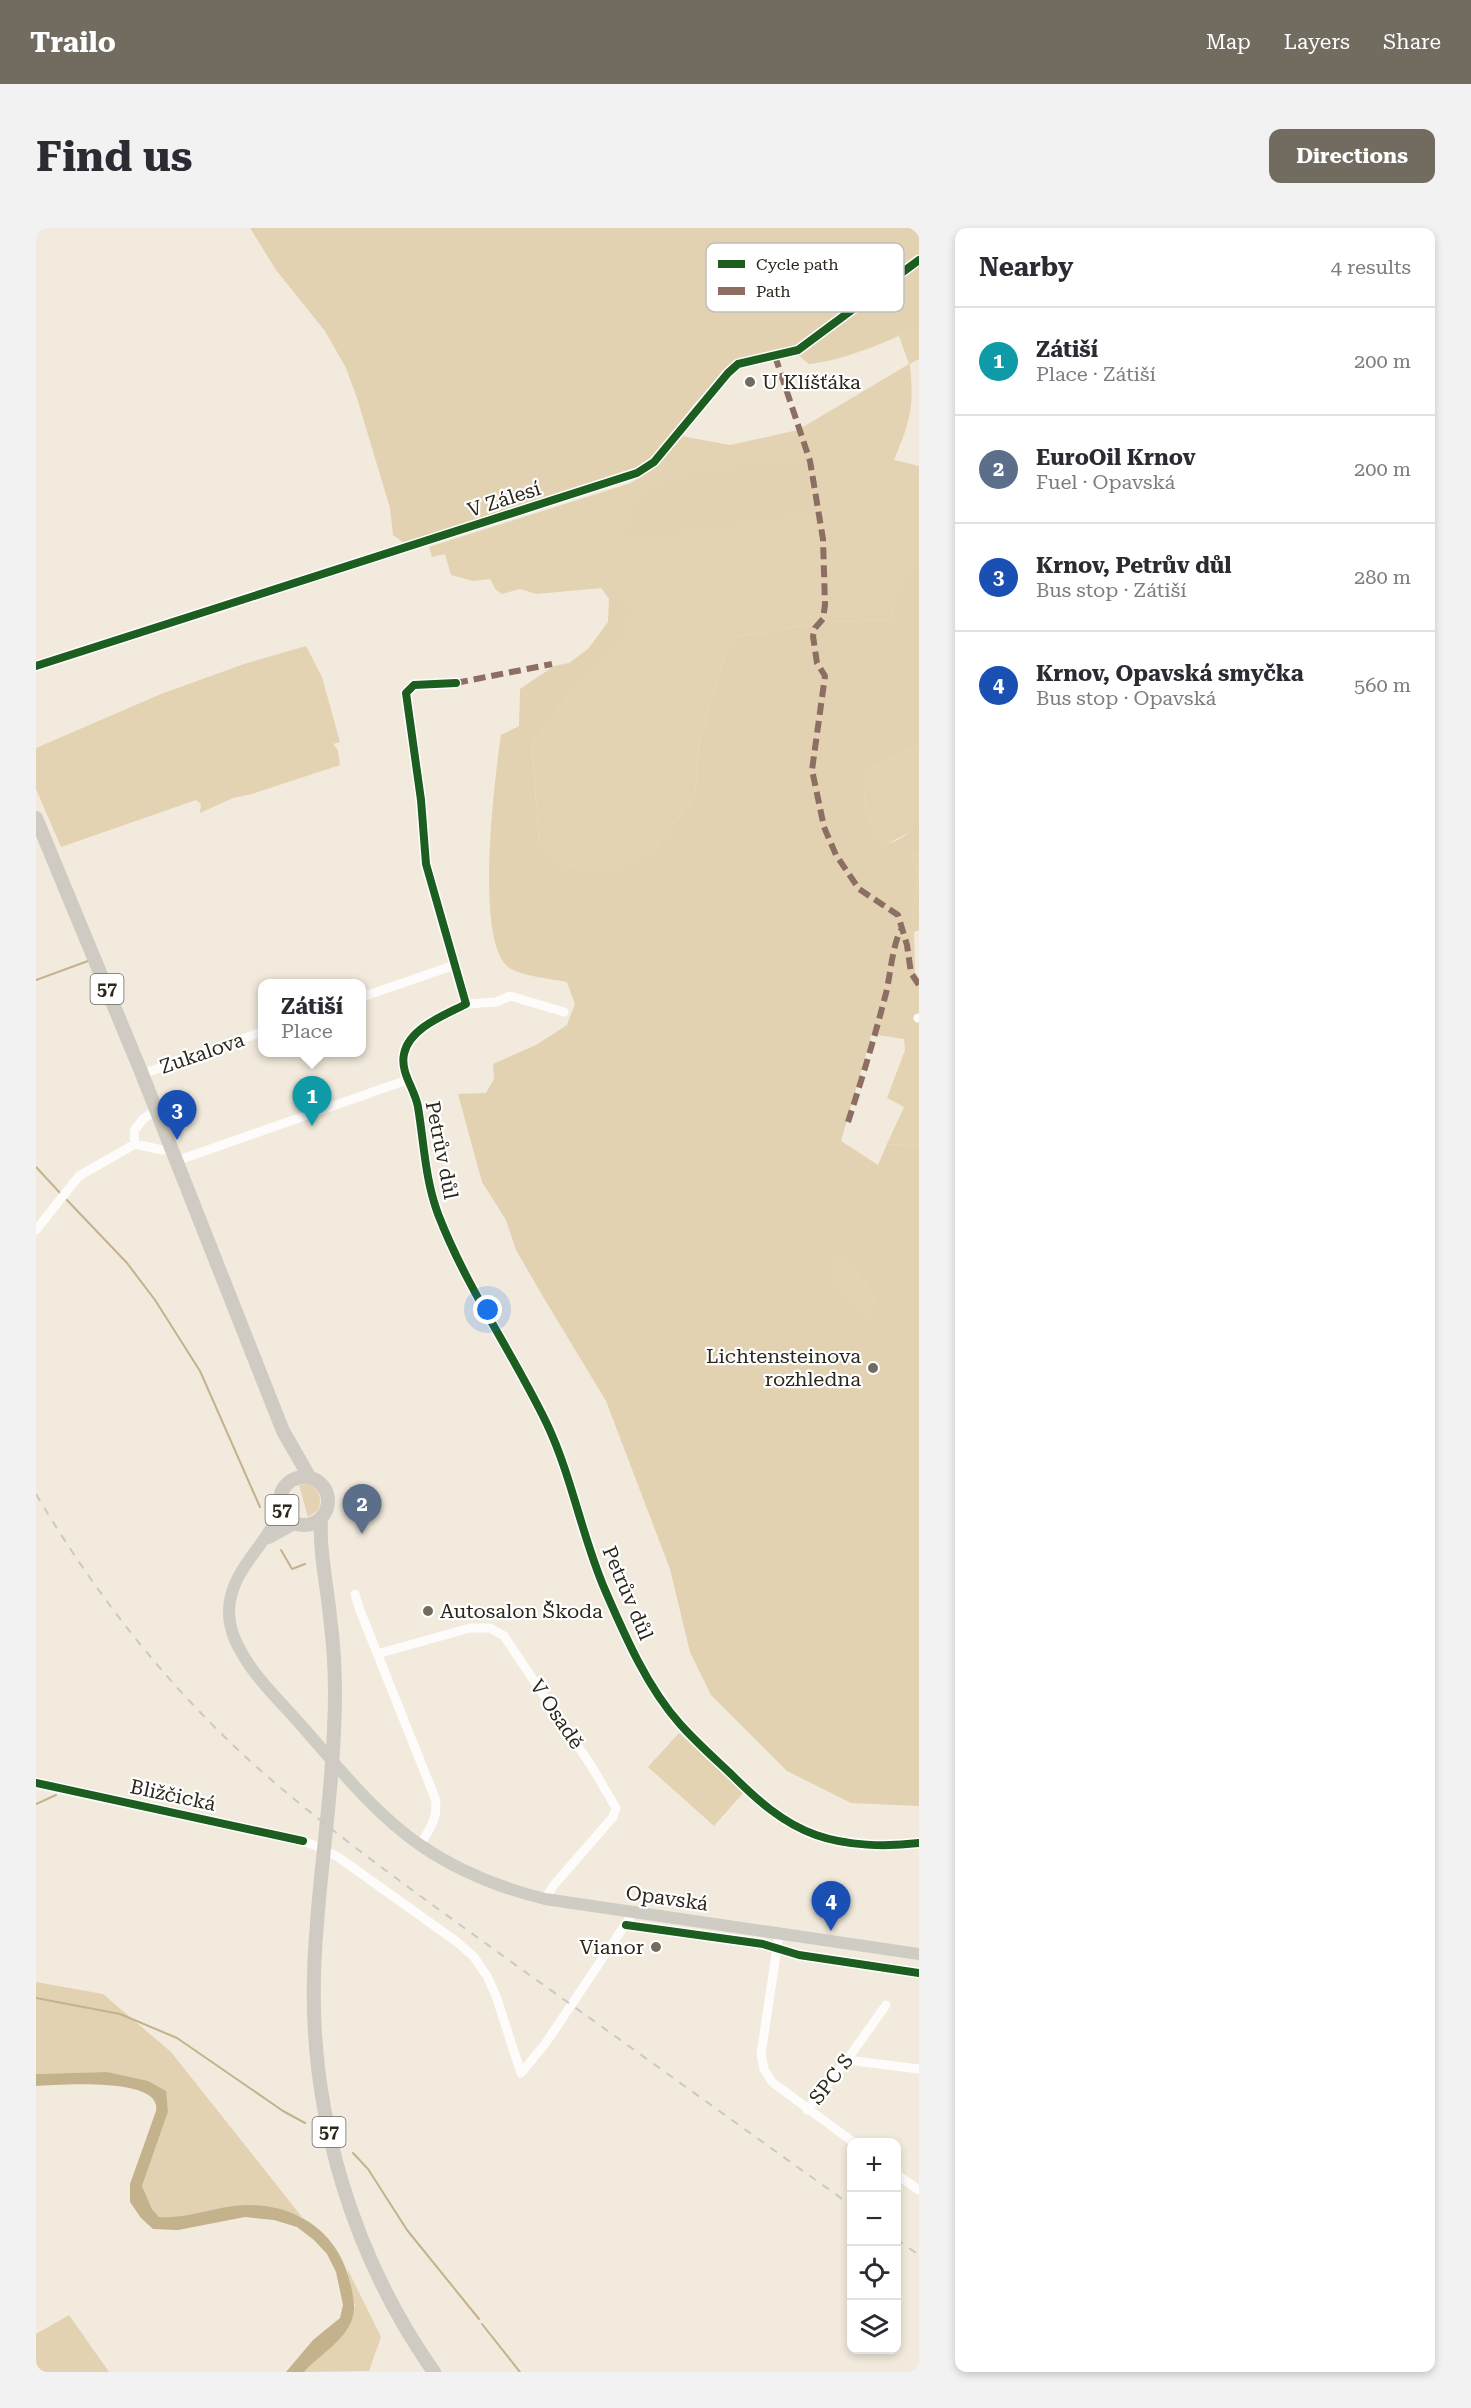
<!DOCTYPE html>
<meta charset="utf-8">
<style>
:root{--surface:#fff;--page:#f2f2f3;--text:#2b2b33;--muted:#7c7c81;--line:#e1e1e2;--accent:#716b60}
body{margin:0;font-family:"Roboto Serif",serif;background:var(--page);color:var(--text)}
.controls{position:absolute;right:18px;bottom:18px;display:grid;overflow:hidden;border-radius:12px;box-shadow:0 3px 9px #0003}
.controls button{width:54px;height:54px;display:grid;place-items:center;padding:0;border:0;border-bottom:2px solid var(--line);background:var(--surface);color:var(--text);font:30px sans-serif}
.you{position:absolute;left:452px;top:1082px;width:21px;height:21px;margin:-15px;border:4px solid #fff;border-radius:50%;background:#1a73e8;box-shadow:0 0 0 9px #1a73e833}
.badge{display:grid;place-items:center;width:39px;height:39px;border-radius:50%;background:var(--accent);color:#fff;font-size:20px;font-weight:700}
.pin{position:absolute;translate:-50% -50px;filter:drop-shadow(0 2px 3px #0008)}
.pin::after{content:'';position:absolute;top:32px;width:21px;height:18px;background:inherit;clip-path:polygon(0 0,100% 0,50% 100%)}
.popup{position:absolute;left:222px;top:751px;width:108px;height:78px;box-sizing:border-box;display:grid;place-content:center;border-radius:12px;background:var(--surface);filter:drop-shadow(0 2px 4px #0005);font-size:20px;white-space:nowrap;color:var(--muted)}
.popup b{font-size:22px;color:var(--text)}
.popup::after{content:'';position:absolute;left:50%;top:100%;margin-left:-12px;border:12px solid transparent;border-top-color:var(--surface)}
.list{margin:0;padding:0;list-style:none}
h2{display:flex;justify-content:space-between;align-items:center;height:78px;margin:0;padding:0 24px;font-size:26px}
h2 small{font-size:20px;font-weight:400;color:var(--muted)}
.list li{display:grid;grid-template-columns:39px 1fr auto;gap:18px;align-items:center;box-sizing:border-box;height:108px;padding:0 24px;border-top:2px solid var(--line)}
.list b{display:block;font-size:22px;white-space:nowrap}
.list p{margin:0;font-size:20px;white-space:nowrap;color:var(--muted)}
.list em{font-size:20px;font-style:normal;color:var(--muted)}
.icon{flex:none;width:33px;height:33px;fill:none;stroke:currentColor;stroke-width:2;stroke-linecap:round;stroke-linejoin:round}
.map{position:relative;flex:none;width:883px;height:2144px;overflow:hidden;border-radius:12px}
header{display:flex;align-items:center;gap:36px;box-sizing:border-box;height:84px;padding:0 30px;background:var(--accent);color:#fff}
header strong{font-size:28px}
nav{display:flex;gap:33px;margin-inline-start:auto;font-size:21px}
.intro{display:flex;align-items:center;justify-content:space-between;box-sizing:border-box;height:144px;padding:0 36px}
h1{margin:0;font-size:42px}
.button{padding:15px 27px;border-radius:12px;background:var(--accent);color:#fff;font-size:21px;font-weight:700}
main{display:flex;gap:36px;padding:0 36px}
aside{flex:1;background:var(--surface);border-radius:12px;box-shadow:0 3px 9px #0003}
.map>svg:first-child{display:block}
.green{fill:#e3d3b3}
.forest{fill:#e2d2b1;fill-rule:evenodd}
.water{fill:#c4b28d}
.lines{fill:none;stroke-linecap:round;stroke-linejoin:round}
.stream{stroke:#c4b28d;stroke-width:2}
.street{stroke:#fdfcfa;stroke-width:9}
.secondary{stroke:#cfccc4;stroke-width:12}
.primary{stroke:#cfcbc2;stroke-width:14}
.rail{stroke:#cbc9c4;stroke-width:2;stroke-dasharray:8 8;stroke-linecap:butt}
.quiet{stroke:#8d6e63;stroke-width:6;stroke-dasharray:12 6;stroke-linecap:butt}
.cycleway-casing{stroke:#fff;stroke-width:11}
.cycleway{stroke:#1b5e20;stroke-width:8}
.poi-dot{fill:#716b60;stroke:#fff;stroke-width:2}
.labels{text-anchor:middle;stroke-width:4.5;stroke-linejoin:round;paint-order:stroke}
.shield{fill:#fff;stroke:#6b6861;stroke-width:1.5}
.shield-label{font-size:18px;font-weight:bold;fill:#2c271d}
.poi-label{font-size:20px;fill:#2c271d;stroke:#fff;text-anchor:start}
.street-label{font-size:20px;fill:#2c271d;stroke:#fff}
.key{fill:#fff;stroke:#c0bebb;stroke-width:1.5}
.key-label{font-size:16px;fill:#2c271d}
</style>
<header>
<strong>Trailo</strong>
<nav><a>Map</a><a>Layers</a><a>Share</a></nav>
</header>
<div class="intro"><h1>Find us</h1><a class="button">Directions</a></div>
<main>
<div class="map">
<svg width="883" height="2144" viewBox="0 0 883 2144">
<rect width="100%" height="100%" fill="#f2eadc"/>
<!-- green -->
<path class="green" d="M883 99V131L874 136C878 179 875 192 858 232L883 238V338C859 341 860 373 855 392L791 394 694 410 663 514 659 570 618 619 579 644 529 638 503 614 496 517 531 469 590 371H573L565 360 500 366 484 361 466 366 460 362 454 351 437 353 415 347 409 326 396 329 393 319 595 255 624 234 645 208 694 217 762 202 873 136 863 108Z
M270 418 286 449 304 514 297 516 302 522 304 537 216 566 197 570 164 585 165 576 160 572 25 619 0 561V520L125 466 208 436Z
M883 515V595L876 603 849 617C827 595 828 575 828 546Z
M883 622V702L878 704 879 745 883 750V918L851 916 868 879 851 870 869 822 868 811 835 806 858 710 878 703 877 680 883 647 876 628Z
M805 1033 826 1053 839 1070 831 1093 798 1049V1037Z
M271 1256C283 1260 287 1270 282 1282L272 1289 263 1257Z
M643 1505 708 1564 678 1598 612 1539Z
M311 2040 345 2109 333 2143 268 2144 319 2078Z"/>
<!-- forest -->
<path class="forest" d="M214 0H875L883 8V99C853 113 806 133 773 136L756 122 697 135 659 175 619 227 605 238 368 315 357 307 354 280 321 170 310 140 289 103 240 42Z
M770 233 775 268 773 282 759 288 602 313 591 312 588 302C593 292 597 277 604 269 633 240 730 234 770 233Z
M883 338V515L828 546C828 575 827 595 849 616 862 614 874 605 883 595V622L876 628 883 647 877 680 878 703 858 710 838 798 805 913 842 937 851 916 883 918V1578L815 1575 751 1543 675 1467 654 1424 634 1341 570 1173 506 1067 480 1022 470 992 446 954 422 866 450 865 458 851 457 836 500 817 531 797 539 776 531 754C516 751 484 748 472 739 438 711 459 548 465 507L483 498 484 461 518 438 533 435 552 421 572 394 573 371H590L595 382 593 401 585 415 531 469 496 517 503 614 529 638 579 643 618 619 659 570 663 514 694 410 791 394 855 392C860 373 858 341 883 338ZM805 1033 826 1053 839 1070 831 1092 798 1049V1037Z
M0 1754 67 1766 135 1824 266 1989 241 1981 141 1990 123 1989 116 1981 106 1958 132 1884 129 1863 71 1844 0 1846Z
M33 2087 73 2144H0V2106Z"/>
<!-- water -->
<path class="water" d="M71 1844 112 1853 130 1863 132 1884 106 1958 116 1981 123 1989C153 1991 180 1978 209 1977 263 1976 304 2006 315 2058 318 2071 320 2082 315 2094 306 2115 282 2128 268 2144H250L277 2112 304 2090 307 2077 300 2044 291 2026 278 2012 261 1999 238 1992 209 1989 142 2002 117 2001 105 1990 94 1974V1956L120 1883C127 1848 21 1857 0 1858V1846Z"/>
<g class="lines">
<!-- stream -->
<path class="stream" d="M0 752 52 733
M0 939 25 966
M29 970 91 1035 119 1072 164 1143 224 1279
M245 1322 256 1341 269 1336
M0 1576 20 1567
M0 1770 84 1786 141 1810 247 1883 269 1895
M317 1925 332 1941 371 2002 443 2091
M446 2096 484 2144"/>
<!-- street -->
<path class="street" d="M0 438 601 245 618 234 692 145 702 136 762 122 883 32
M420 455 378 457 370 465 385 572 390 636 430 776C409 787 373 800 368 826 364 845 379 861 382 879 388 915 389 951 402 986 431 1061 477 1125 511 1196 536 1249 546 1309 569 1362 589 1408 611 1459 644 1496 660 1514 678 1530 695 1546 720 1571 746 1595 780 1607 811 1618 850 1619 883 1615
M326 769 419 737
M430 776 460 774 474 768 528 784
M882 790H883
M106 846 226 804
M99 916 98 903 107 891 120 882
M140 933 371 852
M0 1002 43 948 99 916 126 922 135 920
M319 1366 323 1380 399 1570C403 1589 394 1601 384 1617
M341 1426 434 1400H454L468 1408 556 1539 580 1580 577 1589 517 1658 509 1671
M0 1555 255 1610 278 1617 302 1629 421 1714 438 1729 451 1748 460 1768 485 1845
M743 1707 725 1826 728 1841 736 1854 817 1914
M811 1832 883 1841
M485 1845 509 1816 597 1685
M771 1882 811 1832 850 1777
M860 1946 883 1962"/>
<!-- secondary -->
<path class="secondary" d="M246 1280C232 1317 193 1342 193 1384 193 1400 199 1414 207 1427 222 1453 246 1475 265 1497 302 1539 338 1585 384 1617 422 1643 464 1660 509 1671L883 1726
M233 1310 260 1295"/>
<!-- primary -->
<path class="primary" d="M0 590 106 846 247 1203 274 1250
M244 1273a24 24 0 1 1 48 0a24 24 0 1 1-48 0Z
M285 1290C283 1323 291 1356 294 1389 299 1426 300 1465 298 1502 295 1584 280 1665 278 1747 274 1887 317 2029 398 2144"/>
<!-- rail -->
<path class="rail" d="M0 1266C62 1371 139 1468 232 1549 311 1617 397 1677 481 1738 593 1818 704 1898 816 1978
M860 2011 883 2027"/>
<!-- quiet -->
<path class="quiet" d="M739 128 774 233 787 311 789 377 787 391 779 400 777 408 781 435 789 448 776 542 788 599 800 627 823 661 862 687 871 717 875 745 883 757
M420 455 516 436
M812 894C826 851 839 808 850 765 854 749 857 714 865 702"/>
<defs>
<path id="cycleway" d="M0 438 601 245 618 234 692 145 702 136 762 122 883 32
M420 455 378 457 370 465 385 572 390 636 430 776C409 787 373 800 368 826 364 845 379 861 382 879 388 915 389 951 402 986 431 1061 477 1125 511 1196 536 1249 546 1309 569 1362 589 1408 611 1459 644 1496 660 1514 678 1530 695 1546 720 1571 746 1595 780 1607 811 1618 850 1619 883 1615
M0 1555 267 1613
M590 1697 727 1716 763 1727 883 1745"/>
</defs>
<!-- cycleway casing -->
<use href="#cycleway" class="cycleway-casing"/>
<!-- cycleway -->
<use href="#cycleway" class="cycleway"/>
</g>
<!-- markers -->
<g class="poi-dot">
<circle cx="714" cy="154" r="6"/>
<circle cx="837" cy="1140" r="6"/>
<circle cx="392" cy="1383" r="6"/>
<circle cx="620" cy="1719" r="6"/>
</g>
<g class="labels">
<!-- shield labels -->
<g class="shield">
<rect x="54.5" y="746" width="33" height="30" rx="4.5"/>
<rect x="229.5" y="1267" width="33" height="30" rx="4.5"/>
<rect x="276.5" y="1889" width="33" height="30" rx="4.5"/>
</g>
<g class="shield-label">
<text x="71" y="767">57</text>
<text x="246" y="1288">57</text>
<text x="293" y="1910">57</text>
</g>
<!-- poi labels -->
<g class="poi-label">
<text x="726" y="161">U Klíšťáka</text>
<text x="825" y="1135" text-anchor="end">Lichtensteinova<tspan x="825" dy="23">rozhledna</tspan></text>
<text x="404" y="1390">Autosalon Škoda</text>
<text x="608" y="1726" text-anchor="end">Vianor</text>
</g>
<!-- street labels -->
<g class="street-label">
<text transform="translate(468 271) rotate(-18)" y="7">V Zálesí</text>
<text transform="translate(166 825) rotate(-19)" y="7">Zukalova</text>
<text transform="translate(406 922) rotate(79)" y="7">Petrův důl</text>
<text transform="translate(592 1365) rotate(67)" y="7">Petrův důl</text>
<text transform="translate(521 1486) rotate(56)" y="7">V Osadě</text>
<text transform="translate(137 1567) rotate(12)" y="7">Bližčická</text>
<text transform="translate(631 1670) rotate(8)" y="7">Opavská</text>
<text transform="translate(795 1851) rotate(-52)" y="7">SPC S</text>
</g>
</g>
<!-- legend -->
<rect x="670" y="15" width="198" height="69" rx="9" class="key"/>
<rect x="682" y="32" width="27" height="8" fill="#1b5e20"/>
<rect x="682" y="59" width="27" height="8" fill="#8d6e63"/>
<g class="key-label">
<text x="720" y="42">Cycle path</text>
<text x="720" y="69">Path</text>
</g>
</svg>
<div class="controls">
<button>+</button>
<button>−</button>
<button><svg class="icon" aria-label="locate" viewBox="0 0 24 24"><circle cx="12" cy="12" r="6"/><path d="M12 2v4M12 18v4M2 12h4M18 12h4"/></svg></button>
<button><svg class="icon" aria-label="layers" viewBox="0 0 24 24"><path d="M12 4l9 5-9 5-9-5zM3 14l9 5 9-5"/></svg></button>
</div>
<div class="you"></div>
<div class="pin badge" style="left:276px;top:898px;background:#0f9aa8">1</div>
<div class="popup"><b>Zátiší</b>Place</div>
<div class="pin badge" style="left:326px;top:1306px;background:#5c6f8a">2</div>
<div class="pin badge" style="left:141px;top:912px;background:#1a4fb4">3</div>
<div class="pin badge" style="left:795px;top:1703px;background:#1a4fb4">4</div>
</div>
<aside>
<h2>Nearby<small>4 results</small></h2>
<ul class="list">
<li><span class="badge" style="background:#0f9aa8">1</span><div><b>Zátiší</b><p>Place · Zátiší</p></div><em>200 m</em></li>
<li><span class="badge" style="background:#5c6f8a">2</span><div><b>EuroOil Krnov</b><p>Fuel · Opavská</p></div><em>200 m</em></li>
<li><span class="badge" style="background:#1a4fb4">3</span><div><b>Krnov, Petrův důl</b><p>Bus stop · Zátiší</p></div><em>280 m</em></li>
<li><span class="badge" style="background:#1a4fb4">4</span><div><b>Krnov, Opavská smyčka</b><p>Bus stop · Opavská</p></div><em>560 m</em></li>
</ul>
</aside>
</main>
